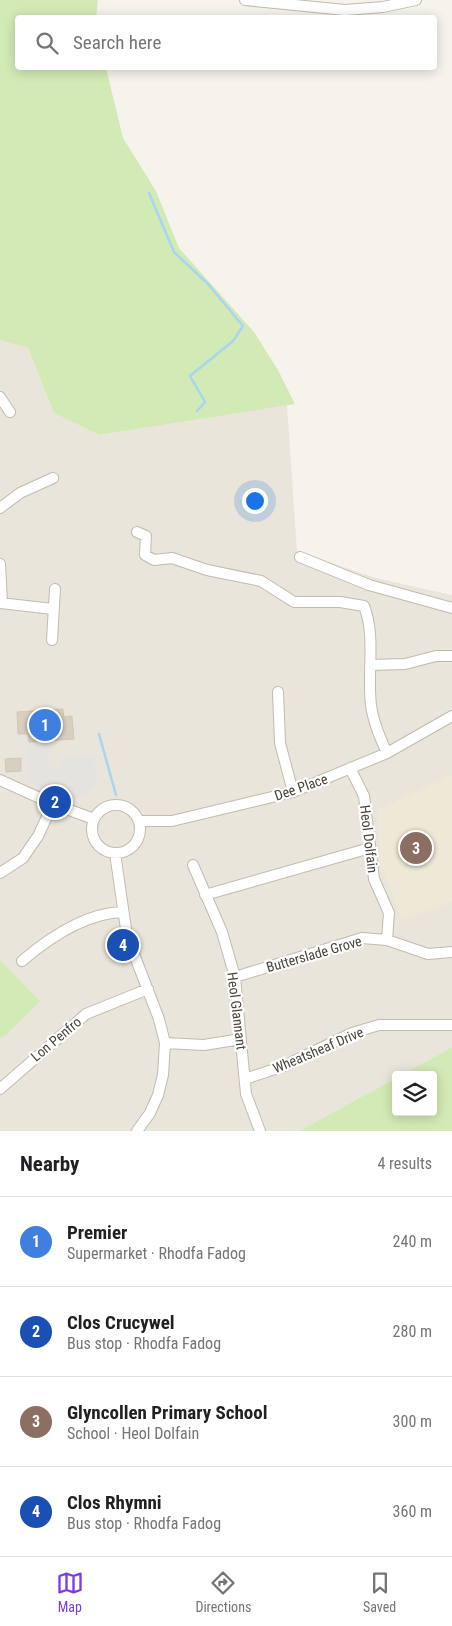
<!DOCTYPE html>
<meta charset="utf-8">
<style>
:root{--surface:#fff;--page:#f6f6f6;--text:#202124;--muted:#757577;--line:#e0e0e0;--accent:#7c3aed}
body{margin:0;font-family:"Roboto Condensed",sans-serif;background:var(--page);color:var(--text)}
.controls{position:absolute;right:15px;bottom:15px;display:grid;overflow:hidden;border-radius:5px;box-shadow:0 2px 12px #0003}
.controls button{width:45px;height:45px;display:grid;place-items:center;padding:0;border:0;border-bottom:1px solid var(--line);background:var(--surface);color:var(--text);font:25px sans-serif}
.you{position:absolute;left:254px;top:500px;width:18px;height:18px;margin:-12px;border:4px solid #fff;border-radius:50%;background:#1a73e8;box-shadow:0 0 0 8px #1a73e833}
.badge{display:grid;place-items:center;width:32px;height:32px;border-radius:50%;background:var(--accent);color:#fff;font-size:16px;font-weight:700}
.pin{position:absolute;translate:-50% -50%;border:2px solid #fff;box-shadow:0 1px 5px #0006}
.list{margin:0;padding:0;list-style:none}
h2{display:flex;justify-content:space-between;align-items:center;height:65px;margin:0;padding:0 20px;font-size:21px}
h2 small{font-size:16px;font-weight:400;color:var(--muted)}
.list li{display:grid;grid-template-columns:32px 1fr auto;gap:15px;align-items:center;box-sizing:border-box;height:90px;padding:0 20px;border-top:1px solid var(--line)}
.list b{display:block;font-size:19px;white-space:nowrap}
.list p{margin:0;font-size:16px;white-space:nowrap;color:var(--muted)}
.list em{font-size:16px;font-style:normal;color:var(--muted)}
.icon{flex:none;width:28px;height:28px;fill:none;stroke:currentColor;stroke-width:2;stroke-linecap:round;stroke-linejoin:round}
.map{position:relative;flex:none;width:452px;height:1131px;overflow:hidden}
.search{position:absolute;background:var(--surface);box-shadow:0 2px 12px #0003;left:15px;right:15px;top:15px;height:55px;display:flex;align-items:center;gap:12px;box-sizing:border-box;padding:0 18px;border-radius:5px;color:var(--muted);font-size:19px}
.sheet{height:425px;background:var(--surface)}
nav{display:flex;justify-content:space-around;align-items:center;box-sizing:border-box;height:70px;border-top:1px solid var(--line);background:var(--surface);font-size:14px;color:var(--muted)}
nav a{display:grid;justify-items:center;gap:2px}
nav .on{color:var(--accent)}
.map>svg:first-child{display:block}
.residential{fill:#eae5da}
.education{fill:#efe8d6}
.green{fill:#d2eab5}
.parking{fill:#e5e3e0}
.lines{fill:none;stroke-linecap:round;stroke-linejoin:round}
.stream{stroke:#a9d4f2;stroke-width:2.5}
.building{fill:#d8cfc1;stroke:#d3c7b4}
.minor-casing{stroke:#c2bbae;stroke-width:12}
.minor{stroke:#fff;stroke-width:10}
.labels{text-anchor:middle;stroke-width:4.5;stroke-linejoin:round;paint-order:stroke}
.street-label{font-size:14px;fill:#4b4439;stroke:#fff}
</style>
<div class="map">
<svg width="452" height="1131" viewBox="0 0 452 1131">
<rect width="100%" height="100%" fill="#f6f3ec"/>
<!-- residential -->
<path class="residential" d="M0 340 28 348 54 413 99 435 287 405 297 551 376 578 452 595V1047L402 1075H396V1078L299 1131H0V1038L5 1036 39 1001 0 960Z"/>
<!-- education -->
<path class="education" d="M452 775V902L402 920 381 866 377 810Z"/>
<!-- green -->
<path class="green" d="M0 0H98L96 17 18 18V68H106L123 138 156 191 179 248 254 332 278 370 295 404 99 435 54 413 28 348 0 340Z
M0 960 40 1001 5 1036 0 1038Z
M452 1047V1131H299L396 1078V1112H433V1075H402Z"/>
<!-- parking -->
<path class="parking" d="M55 743 48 752V766L57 768 62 757 94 756 97 785 83 797 65 798 27 782V745Z"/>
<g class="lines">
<!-- stream -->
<path class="stream" d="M149 193 174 252 208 284 243 326 233 341 190 376 205 402 197 411
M99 734 116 795"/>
</g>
<!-- building -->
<path class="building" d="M63 709 64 717 72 716 74 739 29 742 28 734H18L17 712Z
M21 758V771L6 772 5 759Z"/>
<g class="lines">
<defs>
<path id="minor" d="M245 0 345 10 383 7 416 0
M0 397 10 412
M0 508 20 493 53 478
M137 532 146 536 145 555 154 560 172 558 207 570 261 581 294 602H340L364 606C376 636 367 673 371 705 373 722 380 738 387 753
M300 557 369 585 452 608
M0 564 2 602
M0 603 53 609
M52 640 55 589
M370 665 405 664 436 656H452
M278 692 280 743 293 792
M350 768 364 796 374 879 389 913 387 940
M0 780 53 804 94 819
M92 829a24 24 0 1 1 48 0a24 24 0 1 1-48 0Z
M139 821H172L293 792 387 753 452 716
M115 853 127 936 159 1019 165 1043 163 1075 158 1095 150 1113 137 1131
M193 865 222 932 235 977 246 1094 260 1131
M0 873 23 858 38 836 53 804
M205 895 370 848
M22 961C50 937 85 913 123 912
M235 977 362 938 387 940 428 954 452 952
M165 1043 204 1045 241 1039
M245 1079 284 1066 352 1033 379 1025H452
M0 1089 86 1014 148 989"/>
</defs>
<!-- minor casing -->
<use href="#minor" class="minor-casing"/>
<!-- minor -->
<use href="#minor" class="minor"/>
</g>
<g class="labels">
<!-- street labels -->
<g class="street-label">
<text transform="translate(301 787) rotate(-19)" y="5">Dee Place</text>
<text transform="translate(369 839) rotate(83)" y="5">Heol Dolfain</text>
<text transform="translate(314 954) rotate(-16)" y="5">Butterslade Grove</text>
<text transform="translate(237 1011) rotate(83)" y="5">Heol Glannant</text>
<text transform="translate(56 1039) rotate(-40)" y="5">Lon Penfro</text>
<text transform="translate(318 1050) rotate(-23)" y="5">Wheatsheaf Drive</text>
</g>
</g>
</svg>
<div class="controls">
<button><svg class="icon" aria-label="layers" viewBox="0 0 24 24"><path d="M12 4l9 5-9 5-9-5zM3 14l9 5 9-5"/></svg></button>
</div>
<div class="you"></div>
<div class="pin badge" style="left:45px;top:725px;background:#3f7fe0">1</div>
<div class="pin badge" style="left:55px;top:802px;background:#1a4fb4">2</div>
<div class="pin badge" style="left:416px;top:848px;background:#8d6e63">3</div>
<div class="pin badge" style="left:123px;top:945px;background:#1a4fb4">4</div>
<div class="search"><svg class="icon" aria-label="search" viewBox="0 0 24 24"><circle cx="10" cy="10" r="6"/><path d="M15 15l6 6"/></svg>Search here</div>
</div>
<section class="sheet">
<h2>Nearby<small>4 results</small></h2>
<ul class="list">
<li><span class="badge" style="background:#3f7fe0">1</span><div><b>Premier</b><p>Supermarket · Rhodfa Fadog</p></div><em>240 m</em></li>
<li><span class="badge" style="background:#1a4fb4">2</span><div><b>Clos Crucywel</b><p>Bus stop · Rhodfa Fadog</p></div><em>280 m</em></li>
<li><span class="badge" style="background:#8d6e63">3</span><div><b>Glyncollen Primary School</b><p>School · Heol Dolfain</p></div><em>300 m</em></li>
<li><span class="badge" style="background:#1a4fb4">4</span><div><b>Clos Rhymni</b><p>Bus stop · Rhodfa Fadog</p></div><em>360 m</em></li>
</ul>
</section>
<nav>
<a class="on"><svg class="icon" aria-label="map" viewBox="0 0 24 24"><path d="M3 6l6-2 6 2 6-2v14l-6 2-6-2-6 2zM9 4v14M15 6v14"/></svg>Map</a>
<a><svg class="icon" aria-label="directions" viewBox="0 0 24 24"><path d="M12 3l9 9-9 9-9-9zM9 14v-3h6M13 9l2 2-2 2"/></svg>Directions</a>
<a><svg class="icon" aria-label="saved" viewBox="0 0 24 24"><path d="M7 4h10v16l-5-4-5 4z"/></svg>Saved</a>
</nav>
